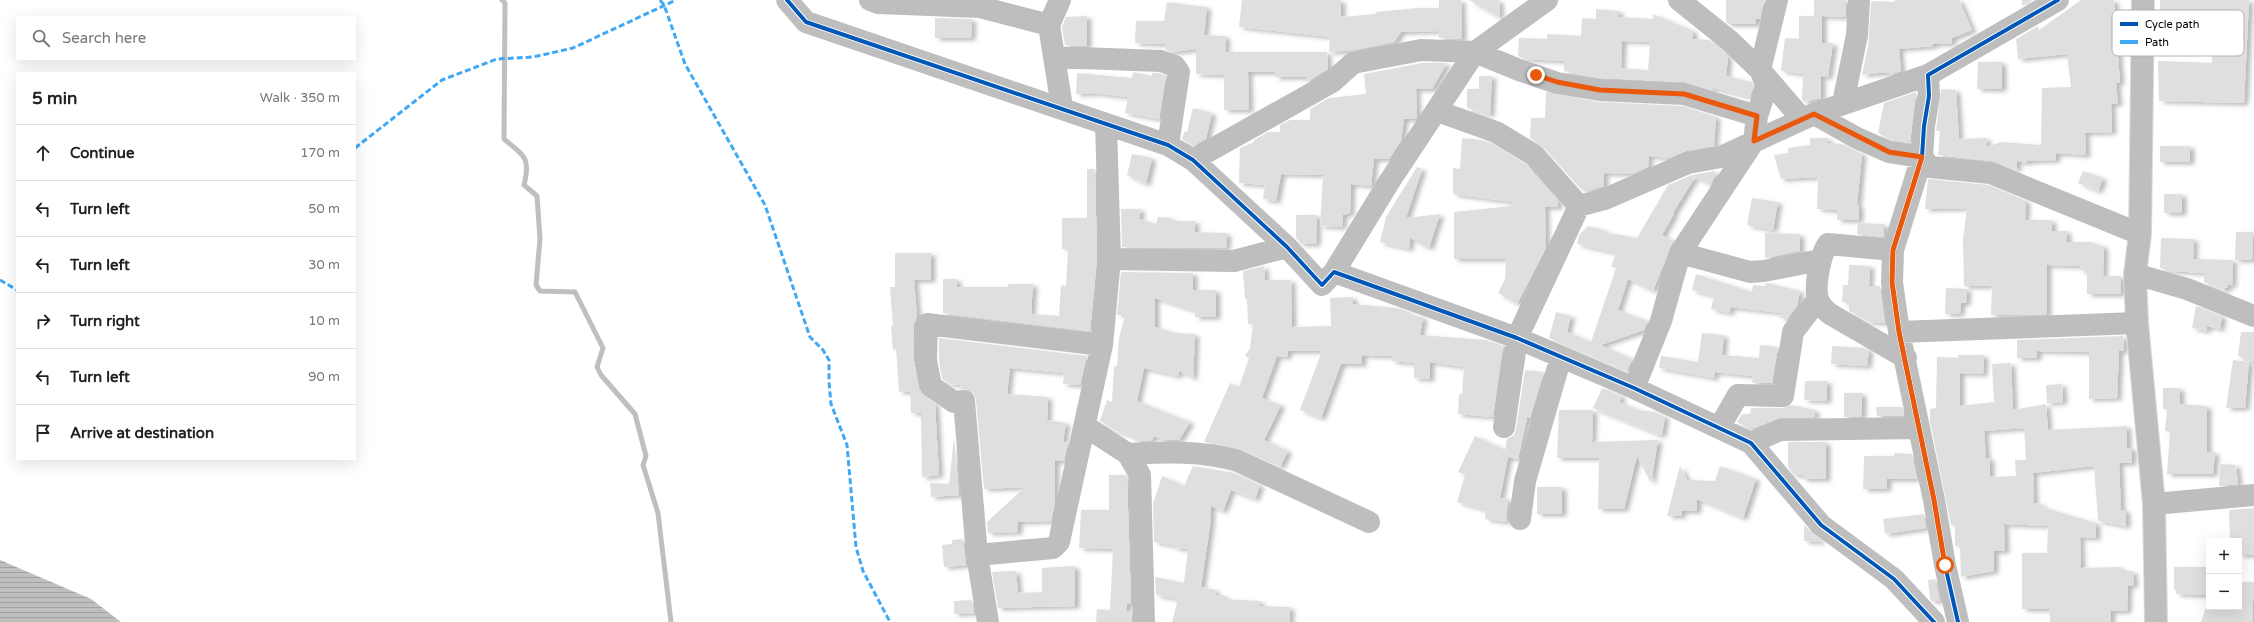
<!DOCTYPE html>
<meta charset="utf-8">
<style>
:root{--surface:#fff;--page:#f2f2f2;--text:#222;--muted:#767676;--line:#e0e0e0}
body{margin:0;font-family:"Varela Round",sans-serif;background:var(--page);color:var(--text)}
.controls{position:absolute;right:12px;bottom:12px;display:grid;overflow:hidden;border-radius:0px;box-shadow:0 4px 16px #0002}
.controls button{width:36px;height:36px;display:grid;place-items:center;padding:0;border:0;border-bottom:1px solid var(--line);background:var(--surface);color:var(--text);font:20px sans-serif}
.stop{position:absolute;width:12px;height:12px;margin:-9px;border:3px solid #ea580c;border-radius:50%;background:#fff}
.stop.end{background:#ea580c;border-color:#fff;box-shadow:0 1px 4px #0008}
.list{margin:0;padding:0;list-style:none}
h2{display:flex;justify-content:space-between;align-items:center;height:52px;margin:0;padding:0 16px;font-size:17px}
h2 small{font-size:13px;font-weight:400;color:var(--muted)}
.list li{display:grid;grid-template-columns:26px 1fr auto;gap:12px;align-items:center;box-sizing:border-box;height:56px;padding:0 16px;border-top:1px solid var(--line)}
.list b{display:block;font-size:15px;white-space:nowrap}
.list em{font-size:13px;font-style:normal;color:var(--muted)}
.icon{flex:none;width:22px;height:22px;fill:none;stroke:currentColor;stroke-width:2;stroke-linecap:round;stroke-linejoin:round}
.map{position:relative;flex:none;width:2254px;height:622px;overflow:hidden}
.search{position:absolute;background:var(--surface);box-shadow:0 4px 16px #0002;left:16px;top:16px;width:340px;height:44px;display:flex;align-items:center;gap:10px;box-sizing:border-box;padding:0 14px;border-radius:0px;color:var(--muted);font-size:15px}
.panel{position:absolute;background:var(--surface);box-shadow:0 4px 16px #0002;left:16px;top:72px;width:340px;height:388px;border-radius:0px}
.map>svg:first-child{display:block}
.water{fill:url(#water-rules)}
.lines{fill:none;stroke-linecap:round;stroke-linejoin:round}
.stream{stroke:#bfbfbf;stroke-width:5}
.building{fill:#dfdfdf;fill-rule:evenodd;filter:url(#shadow)}
.major-casing{stroke:#dbdbdb;stroke-width:24}
.minor{stroke:#bebebe;stroke-width:22}
.major{stroke:#bebebe;stroke-width:22}
.quiet{stroke:#3fa9f5;stroke-width:3;stroke-dasharray:6 3;stroke-linecap:butt}
.cycleway-casing{stroke:#fff;stroke-width:6}
.cycleway{stroke:#0057b8;stroke-width:4}
.route{stroke:#ea580c;stroke-width:5}
.key{fill:#fff;stroke:#b2b2b2;stroke-width:1}
.key-label{font-size:11px;fill:#000}
</style>
<div class="map">
<svg width="2254" height="622" viewBox="0 0 2254 622">
<defs>
<pattern id="water-rules" width="6" height="5" patternUnits="userSpaceOnUse"><rect width="6" height="5" fill="#bfbfbf"/><path d="M0 2.5h6" fill="none" stroke="#a2a2a2"/></pattern>
<filter id="shadow"><feDropShadow dx="4.5" dy="2.5" stdDeviation="2" flood-color="#0004"/></filter>
</defs>
<rect width="100%" height="100%" fill="#fff"/>
<!-- water -->
<path class="water" d="M0 560 91 599 121 622H0Z"/>
<g class="lines">
<!-- stream -->
<path class="stream" d="M502 0 505 3 504 139C524 156 531 157 524 185L537 196 540 239 536 285 540 291 575 292 603 348 597 367 601 375 635 414 646 456 643 465 658 513 671 622"/>
</g>
<!-- building -->
<path class="building" d="M1242 0H1341V17L1376 14V12L1418 8H1439V0H1461L1462 39 1439 38V31L1401 32 1394 42 1355 50 1329 52 1330 37 1239 27Z
M1469 0H1499L1500 18Z
M1726 0H1764L1760 19H1756V24H1728L1726 22Z
M1814 0H1846V17L1822 16V43H1833L1828 77 1821 76V98L1804 102 1802 100 1803 74 1781 71 1785 38 1799 39V16H1814Z
M1895 0H1959L1972 30 1952 38V43L1933 44V46L1899 49 1901 71 1889 75 1890 73H1878L1862 75 1867 50 1868 49 1871 1 1895 2Z
M2022 0H2033L2022 6Z
M2081 0H2114L2120 83H2116L2118 104H2111L2112 132 2085 133 2086 155 2056 153V160L2027 161V163L2017 161V170L1992 161 1938 155 1940 131H1936L1941 89 1956 90 1959 139 1987 138 1986 147 2001 142 2041 145 2042 88 2071 87 2067 54 2018 59 2016 39 2038 26V31Z
M2160 0H2249L2244 103 2159 101 2158 61 2212 63 2213 17 2160 15Z
M1167 2 1207 7 1204 35 1226 36 1225 52H1327L1328 69 1308 81H1306V77H1275V72H1248L1249 110H1224V75L1196 74V49L1173 52 1166 50 1165 44 1135 43 1136 21H1164Z
M1596 9 1619 11V17L1653 19V14L1693 31V39L1709 40 1728 57 1726 76 1752 82 1754 86 1750 97 1713 88V90L1685 82 1601 78 1564 71V61L1525 59 1518 56 1519 38 1547 39V34L1581 36 1582 18 1596 19ZM1622 41 1650 42 1648 70 1621 68Z
M1087 16V46L1065 45 1062 27 1066 17Z
M935 18 972 19 971 38H935Z
M1978 62H2002V89H1977Z
M1422 63H1447L1432 89H1416L1417 117 1416 119H1404L1401 141 1389 159H1374L1371 186 1351 184 1350 213 1343 215 1342 227 1320 226 1323 175 1281 174 1276 201 1263 199 1265 185 1239 183 1240 148 1254 142V140L1268 132H1280V125L1290 120H1310V109L1329 98 1366 94 1364 74Z
M1133 72 1152 76V73H1159L1166 76 1159 119 1125 113 1128 97 1094 93 1076 94 1077 73 1132 78Z
M1479 76H1492L1490 115 1467 108V89H1479Z
M1546 92 1599 102 1682 106 1716 117 1714 146 1686 151 1669 158 1649 156 1648 167 1632 174 1604 173V186L1591 190 1580 188 1543 147 1530 138 1531 118H1545Z
M1916 92 1910 143 1892 140 1878 133 1884 103Z
M1193 108 1212 113 1206 139 1193 146 1182 139 1185 131 1187 132Z
M1462 138 1481 140 1491 143 1527 166 1558 201V207H1545L1546 248 1517 304 1498 293 1505 279 1506 259H1454V212L1512 206V202L1453 194V168L1460 169Z
M1810 138H1828V143L1842 144 1862 154 1857 205H1859V220H1837V210L1817 209 1818 177 1781 179 1774 155 1788 153V148L1810 145Z
M2160 146H2190V162H2160Z
M1132 154 1152 158 1146 184 1127 175Z
M1417 167 1422 169 1406 218 1440 214 1429 248 1410 238 1409 249 1380 242 1386 217Z
M1087 169H1095L1097 259 1090 331 943 313V279H957V287H1008V284H1033L1031 314 1059 316 1061 285 1066 286 1068 249H1062V218H1087Z
M1714 171 1717 173 1710 185 1695 177 1673 213 1674 214 1662 235 1673 241 1653 291 1628 279 1618 310 1647 321 1644 330 1601 345 1632 359 1627 371 1549 338 1556 312 1571 316 1567 332 1591 342 1616 268 1611 267 1616 253 1577 244 1579 235 1588 226 1604 230 1603 232 1637 238 1668 185 1692 175Z
M2083 171 2103 178 2098 191 2078 183Z
M1928 179 1988 185 2026 201 2025 220H2052V231H2067V242H2092L2104 247 2103 276H2121V294H2087V271L2080 270V266L2047 265V314L1991 315 1992 286H1964L1963 239 1967 208 1925 209Z
M2164 194H2182V213H2164Z
M1752 198 1778 202 1773 230 1747 225Z
M1121 209H1141L1139 219 1156 224 1158 217 1171 218V221H1195V232L1227 233 1226 248 1122 247Z
M1296 215H1317L1316 244H1301L1296 238Z
M1858 223 1884 224V237L1857 234Z
M2236 232H2253L2252 260H2235Z
M1765 233 1800 234V251L1765 258Z
M2161 238 2194 239 2193 259 2233 260 2232 286 2228 284V288H2225V291L2204 282V273L2171 271 2160 268Z
M895 253H931V280H914L917 316 914 324V361L919 389 924 396 935 404 939 475 922 477 921 413H911L910 391 899 392 896 349 893 350 891 326H893L890 287H895Z
M1849 265 1870 266 1869 286H1880L1885 323 1869 322 1849 311V302H1842L1843 285H1848Z
M1264 266 1265 280H1291L1292 327 1331 326 1330 298 1353 297V304L1397 308 1409 312 1408 314 1423 317 1420 335 1486 340 1503 346 1493 417 1458 414 1459 394H1462L1464 367 1430 362V379L1414 378V363L1392 361V356L1362 355V364H1341L1321 418 1300 410 1322 351H1288L1287 357 1277 356 1262 398 1281 405 1264 440 1288 451 1280 467 1241 449 1204 442 1230 383 1239 387 1249 358 1245 356 1250 348 1253 324H1248L1247 299H1245L1243 271Z
M1121 272 1193 273V290H1216V317H1195V311L1155 298V327L1176 333 1195 334 1193 378 1179 371 1178 376 1144 368 1137 401 1190 422 1179 440H1163L1154 436 1152 440 1135 441V437L1116 431 1100 421 1107 400 1112 402 1114 366H1117L1119 338 1125 315H1117Z
M1696 274 1752 292 1753 285 1766 286 1765 283H1768L1800 291 1797 306 1787 319 1780 318 1781 313 1731 307 1729 313 1711 309 1714 296 1692 290Z
M1946 288 1967 289 1966 303H1961L1960 314H1945Z
M2196 306 2222 316 2220 329 2207 326V331L2192 328Z
M2241 332H2254V362L2238 356Z
M1702 333 1724 335 1722 355 1759 358 1760 345 1778 347 1772 383H1752L1753 376 1715 372 1714 378 1659 368 1661 356 1698 362Z
M2123 336 2124 351H2119L2117 398 2089 399V352L2037 351V358H2017V340Z
M939 338 1087 356 1080 385 1063 384 1064 373 1010 368 1007 394 1048 397 1047 420 1066 423 1063 442 1068 443 1064 461H1055V503L1051 521 1018 522V532L988 533 987 522 1025 487 984 489 976 400 974 393 970 390 960 389 961 385 950 384 942 379 939 360Z
M1832 346 1865 348 1869 351 1867 366 1831 364Z
M1958 355H1984L1983 374 1960 373V406L1994 402 1992 364 2011 363 2013 410 2046 404 2048 430 2127 426V448H2132V463H2119L2121 510H2126V526L2098 521 2094 466 2033 473 2034 503 2042 504V507L2096 523V538L2080 537 2081 568 2121 567V571H2133L2134 585 2128 586 2127 611H2111V622H2050L2049 609H2022V553H2047L2048 526 2004 524 2005 551H1994V571L1961 577 1960 546H1955V525H1951L1930 422V409L1936 408 1937 357 1958 358ZM2024 428 2026 460H2015L2016 476 1990 477V458L1986 459 1984 431Z
M2233 360 2249 362 2245 408H2226Z
M1525 370 1544 372 1530 418H1527L1518 459 1508 457 1500 498 1508 499 1506 522 1485 519 1486 510 1457 502 1465 475 1458 472 1475 436 1505 450 1507 439 1514 435 1516 429Z
M1805 381H1827V401L1804 400Z
M2062 384 2063 402 2047 403 2046 385Z
M1602 388 1622 396 1619 402 1639 410 1655 412 1665 417 1662 434 1659 435 1593 408Z
M2163 388H2180V404L2207 406V452H2215L2213 474H2167L2170 432 2165 431 2167 409H2163Z
M1844 393H1862V416L1844 417Z
M1791 405 1815 410V417L1780 418 1754 428H1748L1737 422 1742 414H1750L1751 408H1783Z
M1876 407H1902L1904 416H1877Z
M1559 410H1593L1592 442 1658 440 1651 483 1637 456 1624 509H1598L1599 458H1557Z
M954 437 959 495 931 497 930 483 949 484Z
M1788 442H1826V479H1803V475H1794L1788 467Z
M1894 453 1912 454 1917 479H1887V489H1863L1864 456H1894Z
M2220 464 2236 465 2238 484 2219 486Z
M1193 466 1234 473 1260 485 1255 499 1231 490 1223 511 1211 506 1210 526 1201 587 1216 590 1215 595H1224V599L1260 601V606L1290 607V622H1172L1178 599 1156 595 1155 577 1184 583 1188 549 1175 548V546L1154 542 1153 504 1162 476 1184 486Z
M1680 466 1687 480 1715 481 1720 466 1756 479 1743 518 1697 499V511H1681L1682 516H1667Z
M1109 475H1126L1127 477 1131 604H1127L1126 611 1131 612 1132 622H1096L1097 609 1110 610 1113 549 1079 548 1081 510H1109Z
M1537 487H1562V514H1537Z
M2254 508V555H2239V541H2230L2229 510Z
M1924 514 1926 528 1885 534 1883 519Z
M1804 525 1812 533 1822 542 1804 541Z
M963 539 966 565 944 567 942 545 952 544V540Z
M1075 566V606L998 608 992 572 1016 571 1018 593 1042 592V568Z
M2174 567H2209V595L2176 594V590H2174Z
M1935 579 1940 601H1932L1930 599 1928 580Z
M2239 582H2254L2252 622H2201L2206 607H2239Z
M972 600 974 613 954 614V601Z"/>
<g class="lines">
<defs>
<path id="major" d="M2143 0 2140 234 2135 274 2137 323 2154 504 2156 622"/>
</defs>
<!-- major casing -->
<use href="#major" class="major-casing"/>
<!-- minor -->
<path class="minor" d="M787 0 806 22 1168 145 1193 160 1287 247 1322 285 1334 272 1517 338 1634 388 1751 443 1821 525 1894 579 1934 622
M870 0 878 3 980 7 1049 25
M1060 0 1049 25 1062 107
M1679 0 1730 41 1760 70 1802 119
M1054 57 1161 61 1175 66 1179 72 1168 145
M1843 103 1857 35 1859 0
M1437 111 1496 132 1534 155 1579 206
M1814 114 1857 138 1889 152 1922 157 1930 167 1991 173 2140 234
M1193 160 1332 82 1353 63 1421 50 1475 52 1519 70 1557 83 1600 90 1684 94 1757 116
M1893 250 1828 244C1820 255 1814 287 1818 299 1820 306 1825 310 1830 314L1906 358
M1680 253 1750 272 1764 271 1820 260
M1110 259 1234 261 1287 247
M1334 272 1389 182 1475 52 1547 0
M2135 274 2187 289 2254 316
M1899 332 2137 323
M1634 388 1661 321 1680 253 1754 141 1757 116 1767 85 1760 70 1777 0
M1085 426 1128 454 1140 475 1144 622
M1504 427 1517 338 1579 206 1605 199 1688 163 1721 157 1814 114 1928 75
M1719 428 1738 395 1783 396 1793 332 1818 299
M1751 443 1780 430 1918 428
M1128 454C1165 452 1201 450 1238 461L1369 522
M2154 504 2254 495
M1520 519 1525 481 1561 357
M977 555 1053 548 1059 542 1102 345 1110 259 1106 124
M988 622 977 555 964 401 954 402 931 386 926 361 927 324 1102 345
M1958 622 1945 565 1934 500 1899 332 1892 282 1893 250 1922 157 1924 126 1929 96 1928 75 2058 0"/>
<!-- major -->
<use href="#major" class="major"/>
<!-- quiet -->
<path class="quiet" d="M660 0 664 5 685 64 765 205 810 337 823 350 829 360V382L831 404 847 445 856 547 863 571 890 622
M355 148 442 80 497 59 533 57 573 48 676 0
M0 280 17 290"/>
<defs>
<path id="cycleway" d="M787 0 806 22 1168 145 1193 160 1287 247 1322 285 1334 272 1517 338 1634 388 1751 443 1821 525 1894 579 1934 622
M1958 622 1945 565 1934 500 1899 332 1892 282 1893 250 1922 157 1924 126 1929 96 1928 75 2058 0"/>
</defs>
<!-- cycleway casing -->
<use href="#cycleway" class="cycleway-casing"/>
<!-- cycleway -->
<use href="#cycleway" class="cycleway"/>
</g>
<g class="lines">
<!-- route -->
<path class="route" d="M1536 75 1557 82 1600 90 1684 94 1757 116 1754 141 1814 114 1889 152 1922 157 1893 250 1892 282 1899 332 1934 500 1945 565"/>
</g>
<!-- legend -->
<rect x="2112" y="10" width="132" height="46" rx="6" class="key"/>
<rect x="2120" y="22" width="18" height="4" fill="#0057b8"/>
<rect x="2120" y="40" width="18" height="4" fill="#3fa9f5"/>
<g class="key-label">
<text x="2145" y="28">Cycle path</text>
<text x="2145" y="46">Path</text>
</g>
</svg>
<div class="controls">
<button>+</button>
<button>−</button>
</div>
<div class="stop" style="left:1945px;top:565px"></div>
<div class="stop end" style="left:1536px;top:75px"></div>
<div class="search"><svg class="icon" aria-label="search" viewBox="0 0 24 24"><circle cx="10" cy="10" r="6"/><path d="M15 15l6 6"/></svg>Search here</div>
<section class="panel">
<h2>5 min<small>Walk · 350 m</small></h2>
<ul class="list">
<li><svg class="icon" aria-label="ahead" viewBox="0 0 24 24"><path d="M12 20V5M6 11l6-6 6 6"/></svg><div><b>Continue</b></div><em>170 m</em></li>
<li><svg class="icon" aria-label="left" viewBox="0 0 24 24"><path d="M17 20v-9H6M10 6l-5 5 5 5"/></svg><div><b>Turn left</b></div><em>50 m</em></li>
<li><svg class="icon" aria-label="left" viewBox="0 0 24 24"><path d="M17 20v-9H6M10 6l-5 5 5 5"/></svg><div><b>Turn left</b></div><em>30 m</em></li>
<li><svg class="icon" aria-label="right" viewBox="0 0 24 24"><path d="M7 20v-9h11M14 6l5 5-5 5"/></svg><div><b>Turn right</b></div><em>10 m</em></li>
<li><svg class="icon" aria-label="left" viewBox="0 0 24 24"><path d="M17 20v-9H6M10 6l-5 5 5 5"/></svg><div><b>Turn left</b></div><em>90 m</em></li>
<li><svg class="icon" aria-label="arrive" viewBox="0 0 24 24"><path d="M6 21V4h12l-3 4 3 4H6"/></svg><div><b>Arrive at destination</b></div></li>
</ul>
</section>
</div>
